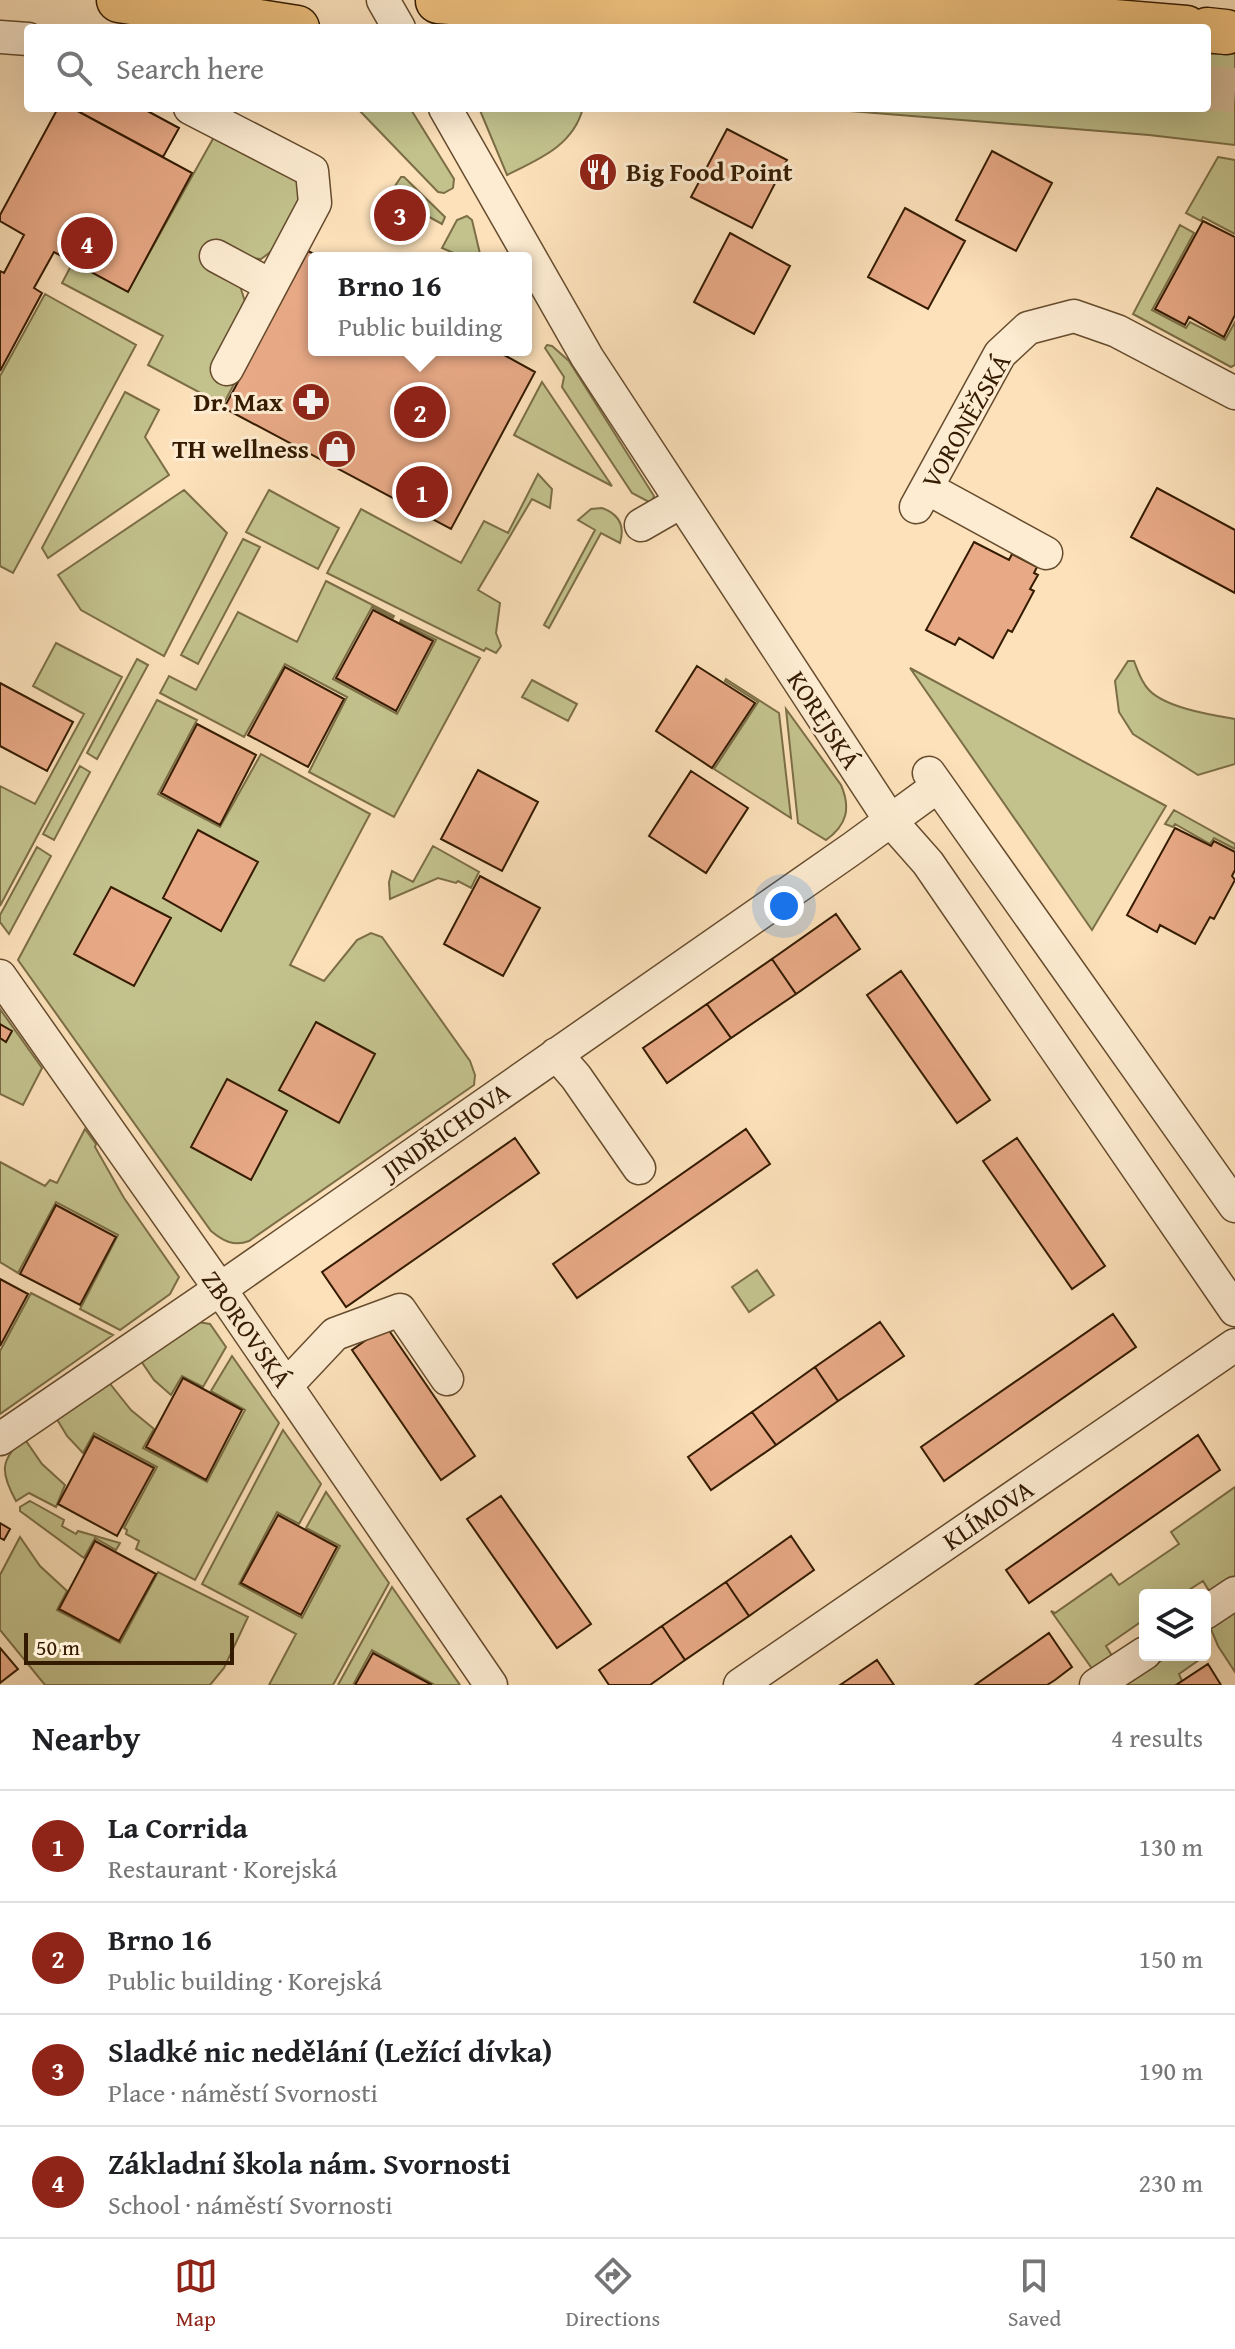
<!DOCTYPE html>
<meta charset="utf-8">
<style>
:root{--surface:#fff;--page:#f6f6f6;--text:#202124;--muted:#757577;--line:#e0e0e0;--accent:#8f2418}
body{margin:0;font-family:"Gentium Book Plus",serif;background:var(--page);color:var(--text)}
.controls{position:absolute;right:24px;bottom:24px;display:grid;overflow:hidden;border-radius:8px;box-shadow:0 8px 32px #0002}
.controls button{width:72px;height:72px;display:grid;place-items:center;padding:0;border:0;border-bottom:2px solid var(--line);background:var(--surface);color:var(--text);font:40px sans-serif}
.scale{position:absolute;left:24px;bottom:20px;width:210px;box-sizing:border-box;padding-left:8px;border:4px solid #341b00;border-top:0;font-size:22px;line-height:28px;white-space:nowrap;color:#341b00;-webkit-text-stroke:6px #fdecd2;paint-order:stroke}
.you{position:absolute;left:784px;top:906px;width:28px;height:28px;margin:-20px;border:6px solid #fff;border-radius:50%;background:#1a73e8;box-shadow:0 0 0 12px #1a73e833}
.badge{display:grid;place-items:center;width:52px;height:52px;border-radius:50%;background:var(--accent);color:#fff;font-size:26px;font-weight:700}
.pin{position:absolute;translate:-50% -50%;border:4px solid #fff;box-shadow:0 2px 8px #0006}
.popup{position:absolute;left:308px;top:252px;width:224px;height:104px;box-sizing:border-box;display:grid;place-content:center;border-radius:8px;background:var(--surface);filter:drop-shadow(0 2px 6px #0005);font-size:26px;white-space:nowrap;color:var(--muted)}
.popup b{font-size:30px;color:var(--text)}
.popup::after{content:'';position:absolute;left:50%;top:100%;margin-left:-16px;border:16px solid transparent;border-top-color:var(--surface)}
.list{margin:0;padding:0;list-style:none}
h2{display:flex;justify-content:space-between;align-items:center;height:104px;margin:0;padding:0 32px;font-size:34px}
h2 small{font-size:26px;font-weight:400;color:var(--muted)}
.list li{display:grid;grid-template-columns:52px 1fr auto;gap:24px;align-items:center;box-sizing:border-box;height:112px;padding:0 32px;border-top:2px solid var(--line)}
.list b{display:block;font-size:30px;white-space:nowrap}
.list p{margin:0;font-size:26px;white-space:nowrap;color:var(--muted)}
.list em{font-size:26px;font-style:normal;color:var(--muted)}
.icon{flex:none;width:44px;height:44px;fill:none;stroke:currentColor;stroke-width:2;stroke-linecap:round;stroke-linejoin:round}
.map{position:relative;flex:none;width:1235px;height:1685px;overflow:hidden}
.search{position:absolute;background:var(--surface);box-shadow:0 8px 32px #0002;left:24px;right:24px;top:24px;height:88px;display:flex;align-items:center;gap:20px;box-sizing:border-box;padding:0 28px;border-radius:8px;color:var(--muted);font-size:30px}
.sheet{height:552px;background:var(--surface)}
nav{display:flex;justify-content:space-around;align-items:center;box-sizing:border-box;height:112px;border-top:2px solid var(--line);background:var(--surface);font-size:22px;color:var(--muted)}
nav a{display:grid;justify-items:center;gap:4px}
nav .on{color:var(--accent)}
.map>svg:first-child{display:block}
.green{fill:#c3c28d;stroke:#7c6e46;stroke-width:2}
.building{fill:#e8a986;stroke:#341b00;stroke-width:2}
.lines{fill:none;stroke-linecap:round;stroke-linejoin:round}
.highway-tunnel{stroke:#d4b995;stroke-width:44;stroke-dasharray:44 22;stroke-linecap:butt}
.minor-casing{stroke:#664c2e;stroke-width:35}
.highway-casing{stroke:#341b00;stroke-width:47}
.minor{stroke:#fdecd2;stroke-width:32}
.highway{stroke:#eec07d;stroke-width:44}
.labels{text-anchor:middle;stroke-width:6;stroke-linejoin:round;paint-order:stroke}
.poi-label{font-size:26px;font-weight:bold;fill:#341b00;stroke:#fdecd2;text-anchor:end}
.street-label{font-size:26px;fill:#341b00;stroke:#fdecd2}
</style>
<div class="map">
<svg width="1235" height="1685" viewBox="0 0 1235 1685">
<rect width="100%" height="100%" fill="#fce1ba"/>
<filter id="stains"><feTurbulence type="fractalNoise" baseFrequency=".0025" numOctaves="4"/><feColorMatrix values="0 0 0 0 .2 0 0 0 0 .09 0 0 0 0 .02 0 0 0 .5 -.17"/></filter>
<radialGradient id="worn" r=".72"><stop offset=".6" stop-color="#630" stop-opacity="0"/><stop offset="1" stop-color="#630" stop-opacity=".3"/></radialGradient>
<!-- green -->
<path class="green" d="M1235 53V145L1149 135 812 108H1207V54Z
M360 108H410L454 179 453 188 444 193 438 192 358 109Z
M479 108H583C573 146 539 159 507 175Z
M219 128 280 161 300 186C298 230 297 233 261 259L231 257 246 305 277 303 223 405 148 365 163 336 62 283 73 262 128 291Z
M1218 157 1235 160V234L1203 217 1201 221 1186 213Z
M401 177H404L445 217 442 224 389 195Z
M467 216 472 220 481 258H454L456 254 442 248 457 220Z
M1180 225 1194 233 1152 310 1186 328 1190 322 1225 340 1235 322V365L1231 367 1133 314Z
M45 294 136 345 13 573 0 566V376Z
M547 345 552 346 569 361 654 496 652 501 649 502 632 493 562 387 564 377 545 348Z
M542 382 612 486 514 435Z
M125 392 159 410 145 437 169 475 48 558 42 548Z
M538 474 552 489 550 508 532 499 478 590 500 603 496 633 501 646 496 653 486 648 484 651 327 573 361 509 461 563 484 521 508 533Z
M184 490 227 533 164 656 81 610 58 575Z
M269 490 339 528 318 569 246 532Z
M602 508C619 514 625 526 620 543L601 533 549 628 544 625 595 530 578 520 591 509Z
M243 539 260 547 198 664 181 655Z
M326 581 394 616 393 618 372 607 333 679 397 714 436 640 400 622 401 620 480 658 394 817 309 772 347 697 285 664 244 737 160 693 169 676 196 690 238 612 297 642Z
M56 643 122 677 0 906V786L35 804 84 714 33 686Z
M137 659 148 665 97 759 87 753Z
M1128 661H1134C1138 671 1141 682 1149 690 1166 708 1212 715 1235 719V764L1198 775 1133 734 1119 712 1115 681Z
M910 668 1166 806 1092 930Z
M726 679 779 713 791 818 714 769 758 702 725 681Z
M532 680 577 704 568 721 522 697Z
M157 700 197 720 158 794 220 827 261 754 370 814 290 965 324 981 357 940 371 933 382 937 470 1061 475 1075 474 1085 249 1241C234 1247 223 1241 211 1231L18 960Z
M786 709 841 785C851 808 847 825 826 840L798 823Z
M80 766 90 772 54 840 43 834Z
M1174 810 1235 844V849L1214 838 1210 844 1175 824 1173 827 1165 824Z
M433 846 479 872 471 888 458 881 456 883 438 878 390 899 389 882 392 871 413 882Z
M37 847 51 856 9 934 0 922V915Z
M0 1009 42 1068 23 1105 0 1094Z
M85 1129 96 1144 95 1147 124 1198 179 1277 170 1294 120 1330 80 1309 118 1235 56 1202 18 1273 0 1262V1162L45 1186 50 1180 57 1183Z
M757 1270 774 1295 749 1312 732 1287Z
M31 1293 113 1335 0 1414V1351Z
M198 1322 210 1324 226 1347 203 1387 182 1376 171 1395 154 1380 139 1358Z
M232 1356 279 1423 195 1580 136 1549 139 1541 126 1534 127 1530 124 1528 157 1467 94 1433 83 1453 67 1436 55 1416 107 1380 131 1410 154 1429 143 1448 207 1482 245 1410 211 1391Z
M283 1430 321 1484 299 1524 277 1512 239 1584 302 1618 340 1546 306 1528 326 1492 389 1583 333 1685H269L296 1634 202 1584Z
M24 1438 42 1464 65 1485 56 1507 29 1493 16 1501C0 1472 0 1460 24 1438Z
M1235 1487V1585L1214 1599 1203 1581 1181 1595H1145V1619L1106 1646 1114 1659 1098 1677 1051 1611 1055 1613 1111 1574 1119 1585 1179 1544 1171 1532Z
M30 1501 64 1520 62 1526 76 1534 78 1531 120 1543 116 1550 95 1538 84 1558 20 1511V1507Z
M20 1537 40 1566 67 1591 57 1610 120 1643 158 1572 248 1617 224 1668 210 1685H45L0 1630V1575Z
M392 1587 460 1685H435L372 1650 353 1685H338Z
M1235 1604V1672L1218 1646 1208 1622Z
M1205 1654 1206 1655 1179 1674 1182 1681 1177 1685H1124L1170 1655Z"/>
<!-- building -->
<path class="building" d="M58 108H72L192 173 128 292 54 252 34 288 42 293 0 371V271L4 273 24 235 0 221V215Z
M72 108H142L179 128 163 157Z
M727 129 787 160 752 228 691 197Z
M992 151 1052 183 1016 251 956 220Z
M593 158 613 176 603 186 584 169Z
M905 208 965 241 928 309 868 277Z
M1203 221 1235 237V315L1224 337 1189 317 1185 325 1155 309Z
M730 233 790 266 754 334 694 302Z
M308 251 322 258H314V350H495L535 372 451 529 224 408Z
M1157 488 1235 530V593L1131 537Z
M974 542 1009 560 1012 554 1037 567 1034 573 1038 575 1030 589 1034 591 1012 632 1008 630 993 658 959 638 955 645 926 630Z
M373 610 433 641 396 711 336 678Z
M697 666 755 703 712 768 656 731Z
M285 667 344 699 308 767 248 735Z
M0 683 73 722 47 771 0 746Z
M197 724 256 755 220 825 161 793Z
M478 770 538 802 502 871 441 839Z
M691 771 748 808 706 873 649 836Z
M1175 828 1211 846 1214 841 1235 852V870L1232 876 1235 880 1214 919 1210 917 1195 944 1160 925 1157 932 1127 915Z
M198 830 258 862 221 931 163 898Z
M480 876 540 908 503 976 444 944Z
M111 887 171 918 134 986 74 954Z
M836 914 860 949 796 994 772 959Z
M772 959 796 994 731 1038 707 1004Z
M901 971 990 1100 957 1123 867 995Z
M707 1004 731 1038 667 1083 643 1048Z
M316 1022 375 1054 339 1123 279 1090Z
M0 1024 12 1031 6 1042 0 1038Z
M227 1079 287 1111 251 1180 191 1147Z
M746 1129 770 1164 577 1298 553 1264Z
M515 1138 539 1173 346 1307 322 1272Z
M1017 1138 1105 1266 1072 1289 983 1161Z
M56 1205 116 1237 80 1305 20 1274Z
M0 1279 28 1294 0 1346Z
M1113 1314 1136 1347 944 1481 921 1447Z
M880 1322 904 1356 838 1401 815 1367Z
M386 1326 475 1456 441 1480 352 1350Z
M815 1367 838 1401 776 1445 752 1412Z
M183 1378 242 1410 206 1480 146 1447Z
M752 1412 776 1445 711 1490 688 1457Z
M1198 1435 1220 1470 1029 1603 1006 1570Z
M94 1436 154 1468 117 1536 58 1504Z
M501 1496 591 1624 557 1648 467 1519Z
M278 1515 337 1547 301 1615 241 1583Z
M0 1523 10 1529 4 1540 0 1538Z
M791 1536 814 1570 749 1616 726 1582Z
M95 1541 156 1574 119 1641 59 1609Z
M726 1582 749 1616 685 1660 662 1626Z
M662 1626 685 1660 650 1685H609L599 1670Z
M1049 1633 1072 1667 1055 1680 1047 1685H975Z
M0 1648 18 1669 0 1683Z
M373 1653 432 1685H355Z
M877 1660 894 1685H840L843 1683Z
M1208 1664 1221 1685H1176Z"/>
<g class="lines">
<!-- highway-tunnel -->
<path class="highway-tunnel" d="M1207 88 1235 90"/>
<defs>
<path id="minor" d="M383 0 399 28
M0 37 28 39
M190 108 312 171 315 203 227 369
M445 108 587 357 890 820 928 863 1235 1310
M216 256 270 285
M927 488 1046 553
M916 507 1000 354 1028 328 1074 316 1117 331 1235 393
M641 525 681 502
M929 773 1235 1206
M0 976 220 1289 491 1685
M556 1054 576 1077 639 1168
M286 1386 335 1334 400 1310 447 1379
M0 1439 220 1289 853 848 938 786
M1205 1613 1235 1593
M740 1685 1235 1345
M1096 1685 1145 1653"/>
<path id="highway" d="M119 0 297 28
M438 1 579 12
M610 13 1114 22 1186 28
M1207 30 1226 32"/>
</defs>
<!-- minor casing -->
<use href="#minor" class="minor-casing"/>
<!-- highway casing -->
<use href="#highway" class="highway-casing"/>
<!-- minor -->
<use href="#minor" class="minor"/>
<!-- highway -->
<use href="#highway" class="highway"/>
</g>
<!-- icons -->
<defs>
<symbol id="restaurant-disc" viewBox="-11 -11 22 22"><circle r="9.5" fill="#8f2418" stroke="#fdecd2"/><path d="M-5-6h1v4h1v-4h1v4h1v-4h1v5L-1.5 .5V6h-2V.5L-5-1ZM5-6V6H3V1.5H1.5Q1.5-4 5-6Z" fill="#fff"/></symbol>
<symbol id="pharmacy-disc" viewBox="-11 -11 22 22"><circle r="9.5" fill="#8f2418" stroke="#fdecd2"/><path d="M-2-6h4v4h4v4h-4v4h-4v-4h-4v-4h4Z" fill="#fff"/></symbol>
<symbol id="shop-disc" viewBox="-11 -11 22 22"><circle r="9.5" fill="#8f2418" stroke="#fdecd2"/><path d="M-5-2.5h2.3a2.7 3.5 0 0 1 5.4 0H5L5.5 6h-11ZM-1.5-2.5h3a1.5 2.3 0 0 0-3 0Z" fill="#fff"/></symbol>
</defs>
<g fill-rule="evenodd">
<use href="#restaurant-disc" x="576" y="150" width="44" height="44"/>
<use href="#pharmacy-disc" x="289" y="380" width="44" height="44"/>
<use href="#shop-disc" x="315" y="427" width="44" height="44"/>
</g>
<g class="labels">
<!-- poi labels -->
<g class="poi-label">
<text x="626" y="181" text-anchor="start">Big Food Point</text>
<text x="283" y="411">Dr. Max</text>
<text x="309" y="458">TH wellness</text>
</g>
<!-- street labels -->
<g class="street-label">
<text transform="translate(966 421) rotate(-60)" y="9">VORONĚŽSKÁ</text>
<text transform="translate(824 720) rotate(57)" y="9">KOREJSKÁ</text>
<text transform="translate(446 1131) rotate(-35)" y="9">JINDŘICHOVA</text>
<text transform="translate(247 1329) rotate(55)" y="9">ZBOROVSKÁ</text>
<text transform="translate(988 1515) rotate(-34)" y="9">KLÍMOVA</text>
</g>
</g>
<rect width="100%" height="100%" filter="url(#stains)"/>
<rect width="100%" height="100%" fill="url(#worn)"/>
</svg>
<div class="controls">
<button><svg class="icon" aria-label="layers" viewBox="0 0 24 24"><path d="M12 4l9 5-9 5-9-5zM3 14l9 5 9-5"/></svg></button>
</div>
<div class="scale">50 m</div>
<div class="you"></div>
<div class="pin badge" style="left:422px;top:492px">1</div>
<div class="pin badge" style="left:420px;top:412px">2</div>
<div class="popup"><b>Brno 16</b>Public building</div>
<div class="pin badge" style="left:400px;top:215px">3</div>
<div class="pin badge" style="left:87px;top:243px">4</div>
<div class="search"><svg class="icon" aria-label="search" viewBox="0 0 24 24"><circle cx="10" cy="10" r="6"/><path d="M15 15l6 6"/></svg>Search here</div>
</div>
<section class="sheet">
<h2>Nearby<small>4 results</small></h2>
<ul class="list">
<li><span class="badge">1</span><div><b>La Corrida</b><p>Restaurant · Korejská</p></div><em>130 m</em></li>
<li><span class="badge">2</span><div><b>Brno 16</b><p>Public building · Korejská</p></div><em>150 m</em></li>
<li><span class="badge">3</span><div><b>Sladké nic nedělání (Ležící dívka)</b><p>Place · náměstí Svornosti</p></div><em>190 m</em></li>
<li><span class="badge">4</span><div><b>Základní škola nám. Svornosti</b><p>School · náměstí Svornosti</p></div><em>230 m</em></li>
</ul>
</section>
<nav>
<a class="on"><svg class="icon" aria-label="map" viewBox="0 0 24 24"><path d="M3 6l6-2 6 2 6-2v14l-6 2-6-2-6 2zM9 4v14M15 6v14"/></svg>Map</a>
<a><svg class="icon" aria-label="directions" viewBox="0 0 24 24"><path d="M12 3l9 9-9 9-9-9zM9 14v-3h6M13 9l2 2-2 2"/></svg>Directions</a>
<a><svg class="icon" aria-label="saved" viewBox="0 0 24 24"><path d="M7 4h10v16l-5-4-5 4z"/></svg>Saved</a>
</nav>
